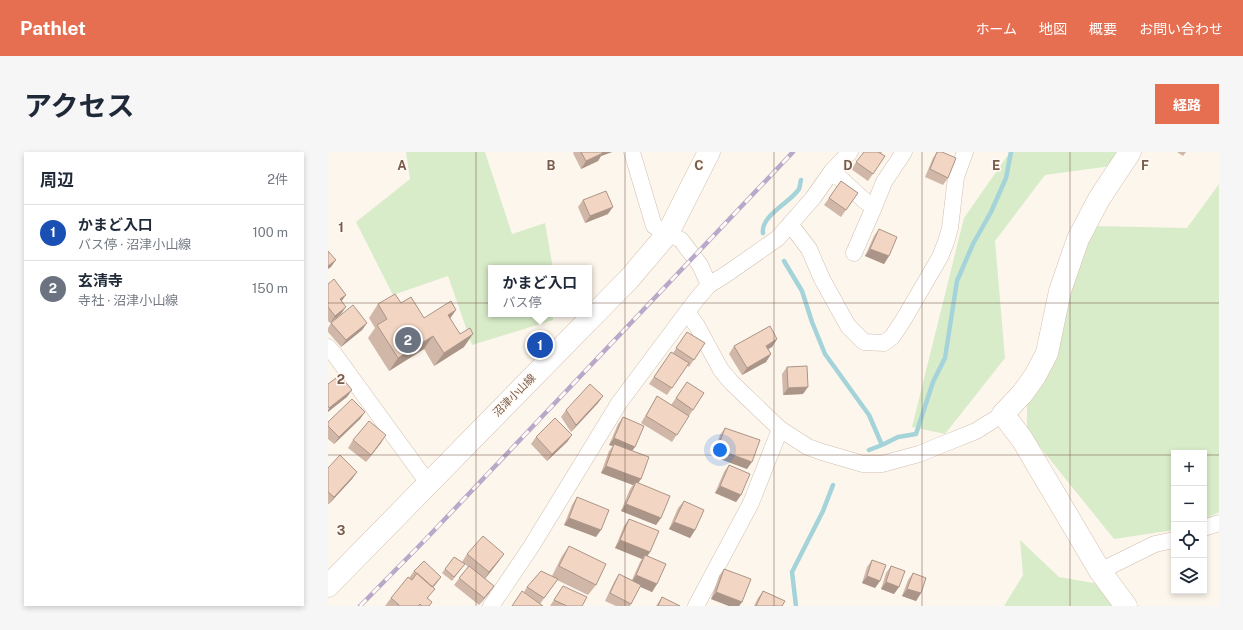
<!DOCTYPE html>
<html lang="ja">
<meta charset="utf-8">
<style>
:root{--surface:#fff;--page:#f6f6f7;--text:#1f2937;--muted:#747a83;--line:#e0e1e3;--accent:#e76f51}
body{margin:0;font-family:"Public Sans","Noto Sans JP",sans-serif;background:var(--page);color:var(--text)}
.controls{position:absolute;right:12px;bottom:12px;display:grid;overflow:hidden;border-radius:0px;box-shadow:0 2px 6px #0003}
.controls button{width:36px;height:36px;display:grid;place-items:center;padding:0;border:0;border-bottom:1px solid var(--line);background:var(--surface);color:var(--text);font:20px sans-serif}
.you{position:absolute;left:392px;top:298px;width:14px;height:14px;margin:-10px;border:3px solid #fff;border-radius:50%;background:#1a73e8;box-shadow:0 0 0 6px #1a73e833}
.badge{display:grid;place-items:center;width:26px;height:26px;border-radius:50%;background:var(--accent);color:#fff;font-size:13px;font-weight:700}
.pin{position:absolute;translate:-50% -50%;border:2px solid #fff;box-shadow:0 1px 4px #0006}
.popup{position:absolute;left:160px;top:113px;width:104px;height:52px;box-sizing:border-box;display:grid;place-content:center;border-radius:0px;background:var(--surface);filter:drop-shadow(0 1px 3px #0005);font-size:13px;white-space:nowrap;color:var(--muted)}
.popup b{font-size:15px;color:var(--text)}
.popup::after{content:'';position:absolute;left:50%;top:100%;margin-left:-8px;border:8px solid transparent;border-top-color:var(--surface)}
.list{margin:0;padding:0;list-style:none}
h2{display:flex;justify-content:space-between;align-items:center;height:52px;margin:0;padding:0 16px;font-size:17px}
h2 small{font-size:13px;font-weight:400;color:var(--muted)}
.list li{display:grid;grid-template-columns:26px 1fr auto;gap:12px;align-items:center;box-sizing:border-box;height:56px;padding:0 16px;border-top:1px solid var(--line)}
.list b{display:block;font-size:15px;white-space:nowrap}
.list p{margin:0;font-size:13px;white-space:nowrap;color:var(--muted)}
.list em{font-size:13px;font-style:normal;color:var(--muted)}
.icon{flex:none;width:22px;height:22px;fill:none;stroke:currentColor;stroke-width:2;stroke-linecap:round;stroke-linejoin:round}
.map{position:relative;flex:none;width:891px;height:454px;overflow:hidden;border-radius:0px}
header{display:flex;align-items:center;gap:24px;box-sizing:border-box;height:56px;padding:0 20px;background:var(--accent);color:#fff}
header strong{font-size:19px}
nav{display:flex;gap:22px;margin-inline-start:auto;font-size:14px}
.intro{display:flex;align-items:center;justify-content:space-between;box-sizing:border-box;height:96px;padding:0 24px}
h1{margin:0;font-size:28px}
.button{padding:10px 18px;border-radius:0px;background:var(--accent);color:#fff;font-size:14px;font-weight:700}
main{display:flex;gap:24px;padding:0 24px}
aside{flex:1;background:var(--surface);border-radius:0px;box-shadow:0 2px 6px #0003}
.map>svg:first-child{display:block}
.green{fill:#d8ecc9}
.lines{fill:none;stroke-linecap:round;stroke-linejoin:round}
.stream{stroke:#a5d3da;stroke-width:4.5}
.street-casing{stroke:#d1beb0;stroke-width:17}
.secondary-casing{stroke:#d6c0b0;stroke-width:23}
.street{stroke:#fff;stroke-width:16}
.secondary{stroke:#fff;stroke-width:22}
.rail-casing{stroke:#b9a8c9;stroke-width:4.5}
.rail{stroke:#fffaf3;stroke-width:3;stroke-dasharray:9;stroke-linecap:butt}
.wall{fill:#d1b7a8}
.shaded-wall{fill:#aa9588}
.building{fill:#f3d5c3;stroke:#aa9588}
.grid{fill:none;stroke:#7a5c4d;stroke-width:1;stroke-opacity:0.55}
.labels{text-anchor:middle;stroke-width:3;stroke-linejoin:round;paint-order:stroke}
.street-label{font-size:11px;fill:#7a5c4d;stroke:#fffaf3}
.grid-label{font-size:13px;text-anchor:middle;font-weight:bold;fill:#7a5c4d;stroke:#fffaf3;stroke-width:3;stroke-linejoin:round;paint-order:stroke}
</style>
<header>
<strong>Pathlet</strong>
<nav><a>ホーム</a><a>地図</a><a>概要</a><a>お問い合わせ</a></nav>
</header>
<div class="intro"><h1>アクセス</h1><a class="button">経路</a></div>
<main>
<aside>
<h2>周辺<small>2件</small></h2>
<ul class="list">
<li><span class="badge" style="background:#1a4fb4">1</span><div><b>かまど入口</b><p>バス停 · 沼津小山線</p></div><em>100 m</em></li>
<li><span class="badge" style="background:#6b7280">2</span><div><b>玄清寺</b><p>寺社 · 沼津小山線</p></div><em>150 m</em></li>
</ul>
</aside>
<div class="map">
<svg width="891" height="454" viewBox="0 0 891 454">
<rect width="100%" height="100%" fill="#fdf6ec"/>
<!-- green -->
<path class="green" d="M78 0H157L184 82 217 71 225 116H163V162H225V168L144 193 120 124 65 143 28 70 82 27Z
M682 0H792L783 14 717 23 667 89 677 206 617 282 584 275 636 66Z
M891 32V360L876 368V301H846V378L786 387 699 279V247L766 74 859 76Z
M692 388 731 425 783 434 801 454H676L695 423Z"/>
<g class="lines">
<!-- stream -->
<path class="stream" d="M435 81C432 64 463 50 471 37 472 35 472 31 473 28
M456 109 474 139 484 170 497 202 541 263 554 293
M541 298 554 293 570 285 588 282 605 230 617 206 629 129 645 92 663 60 678 26 683 0
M468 454 464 420 495 359 505 333"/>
<defs>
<path id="street" d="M504 19 537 49 546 55 556 30 576 0
M462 72 481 97 494 127 520 174 536 190 556 191 564 185 576 167 612 105 618 90 622 76 628 25 637 0
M526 101 546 55
M381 133 400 121 450 86 485 46 504 19 522 0
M359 160 369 174 393 218 404 231 452 277 480 295 494 300 535 312H554L591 302 613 293 648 279 675 262
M0 195 7 203 100 331
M876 376 891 371
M772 419 827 392 846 388
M163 454 203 395 291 251 368 148 381 133 372 113 353 88 326 74 304 0
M368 454 423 351 452 277"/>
<path id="secondary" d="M0 434 301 127 340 81 381 0
M798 454 772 419 694 287 675 262 694 242 707 224 719 201 732 139 750 87 771 47 802 0"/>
</defs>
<!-- street casing -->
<use href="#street" class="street-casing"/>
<!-- secondary casing -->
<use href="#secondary" class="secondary-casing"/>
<!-- street -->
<use href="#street" class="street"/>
<!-- secondary -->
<use href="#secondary" class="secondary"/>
<defs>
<path id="rail" d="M32 454 98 387 465 0"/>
</defs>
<!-- rail casing -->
<use href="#rail" class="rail-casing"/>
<!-- rail -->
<use href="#rail" class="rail"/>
</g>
<!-- wall -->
<path class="wall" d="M246 0H284L273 4 270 9 253 17 245 1Z
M536 0H554L553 2 557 4 540 29 523 17Z
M609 0H614L620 26 615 33 597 25 605 6Z
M849 0H858L855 4Z
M513 29 530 41 513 65 496 53Z
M255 48 280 62 257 71 250 55Z
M551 77 561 104 556 112 537 104 546 84Z
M0 132 14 149 13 162 2 171 0 169Z
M73 151 96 166H122L136 195 106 214 96 197 61 219 40 186 47 176 41 166 50 152Z
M3 171H39L34 178 13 195 0 180V176Z
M359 180 377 191 361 215 359 214 339 243 321 232 343 200 345 201Z
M449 187 444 195 440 197 443 202 438 210 414 223 401 202 406 194Z
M459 215 475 242 455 243 454 222Z
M359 230 376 241 344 290 313 271 329 244 343 253Z
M275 244 270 251 243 280 233 265 238 258Z
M37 260 32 267 6 292 0 287V270Z
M295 265 304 299 313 327 310 331 333 366 328 373 293 359 302 337 305 333 273 321 281 299 285 294 281 293 290 272Z
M397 276 419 317 384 304 392 283Z
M244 283 239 290 219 309 203 292 208 285Z
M25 288 53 291 38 310 20 296Z
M401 313 413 343 408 350 387 341 396 320Z
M0 316 29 320 24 327 1 352H0Z
M249 345 268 385 236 373 244 353Z
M356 349 367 378 362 386 341 377 350 356Z
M301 367 322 400 319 404 329 432 324 440 312 434 302 454H288L277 449 286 430 291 422 304 428 312 410 314 407 287 396 296 374Z
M241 394 268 433 260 443 229 428 212 452 196 440 199 435 224 424 234 404Z
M139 402 171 409 157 427 161 441 151 453 126 433 140 415 137 412 124 429 114 421 126 405 137 412 134 410Z
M544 408 552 429 547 436 534 431 539 415Z
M563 414 571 435 566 442 553 437 558 421Z
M396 417 414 450 411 454H401L383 447 391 424Z
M86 419 113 425 105 435 100 446 102 454H57L63 446 81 426Z
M585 421 593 441 588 449 574 444 580 428Z
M235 434 254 454H222Z
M435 439 454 454H426L430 446Z
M334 445 352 454H328Z"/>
<!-- shaded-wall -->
<path class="shaded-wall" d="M275 0H284L273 4 270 9 253 17 258 9 274 2Z
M285 55 280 62 257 71 262 64Z
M542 97 561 104 556 112 537 104Z
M8 108 3 115 0 117V114Z
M18 143 13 150 12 147Z
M18 155 13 162 2 171 7 164Z
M128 158 119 171 120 163Z
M39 171 34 178 13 195 18 188Z
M145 182 136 195 106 214 116 201Z
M105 184 96 197 61 219 70 206Z
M449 187 444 195 433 201 438 194Z
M443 202 438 210 414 223 419 216Z
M480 235 475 242 455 243 460 236Z
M24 238 19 245 0 260V258L1 256Z
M275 244 270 251 243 280 248 273Z
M37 260 32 267 6 292 11 285Z
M58 283 53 291 38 310 43 303Z
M244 283 239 290 219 309 224 302Z
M286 286 307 295 302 302 286 292 285 294 281 293Z
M389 297 424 310 419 317 384 304Z
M278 314 313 327 308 334V330L305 333 273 321Z
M29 320 24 327 1 352 6 345Z
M392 334 413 343 408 350 387 341Z
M298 352 333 366 328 373 293 359Z
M241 366 273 378 268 385 236 373Z
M346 370 367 378 362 386 341 377Z
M292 388 322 400 317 408V403L314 407 287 396Z
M176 402 171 409 156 428 161 420Z
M308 423 329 432 324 440 303 431Z
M539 424 552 429 547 436 534 431Z
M113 425 108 432 98 443 103 436Z
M558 430 571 435 566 442 553 437Z
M166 434 161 441 151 453 156 446Z
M579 437 593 441 588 449 574 444Z
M388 440 414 450 411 454H401L383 447Z"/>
<!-- building -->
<path class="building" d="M253 0H274L275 1 258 9Z
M536 0H550L557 4 545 22 528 10Z
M609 0H614L628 6 620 26 602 17Z
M513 29 530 41 518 58 501 46Z
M278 39 285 55 262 64 255 48Z
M551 77 569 85 561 104 542 97Z
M0 99 8 108 0 114Z
M6 127 18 143 12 147 18 155 7 164 0 155V132Z
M67 142 73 151 83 145 96 166 123 149 128 158 120 163 132 182 142 176 145 182 116 201 105 184 70 206 49 173 59 167 50 152Z
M25 153 39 171 18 188 3 171Z
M442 174 449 187 438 194 443 202 419 216 406 194Z
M359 180 377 191 366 208 348 196Z
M343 200 361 211 344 236 326 225Z
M479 214 480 235 460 236 459 215Z
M12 223 24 238 1 256 0 254V232Z
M359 230 376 241 365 258 348 246Z
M262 232 275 244 248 273 238 258Z
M329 244 361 264 349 283 318 264Z
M24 247 37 260 11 285 0 274V270Z
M295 265 316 274 307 295 286 286Z
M227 266 244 283 224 302 208 285Z
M41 269 58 283 43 303 25 288Z
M397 276 432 288 424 310 389 297Z
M286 292 321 305 313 327 278 314Z
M12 303 29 320 6 345 0 340V316Z
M401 313 422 322 413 343 392 334Z
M308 330 342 344 333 366 298 352Z
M249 345 281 358 273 378 241 366Z
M356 349 376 358 367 378 346 370Z
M301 367 331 379 322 400 292 388Z
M155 384 176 402 161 420 139 402Z
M241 394 278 412 268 433 231 414Z
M317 403 338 412 329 432 308 423Z
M126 405 137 412 126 425 117 417Z
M544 408 558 413 552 429 539 424Z
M96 409 113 425 104 435 86 419Z
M141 414 166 434 156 446 131 426Z
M563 414 577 419 571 435 558 430Z
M396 417 423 427 414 450 388 440Z
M213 419 230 427 216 446 199 435Z
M89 421 107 437 99 446 104 450 101 454H94L92 452 90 454H70L71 453 63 446 80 425 84 428Z
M585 421 598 426 593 441 579 437Z
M291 422 313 433 303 452 282 441Z
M235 434 259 445 254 454H239L226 448Z
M194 439 215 454H184Z
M435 439 457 449 454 454H428Z
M334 445 352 454H330Z"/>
<!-- grid -->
<path class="grid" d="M148 0V454M297 0V454M446 0V454M594 0V454M742 0V454M0 151H891M0 303H846M876 303H891"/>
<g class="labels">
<!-- street labels -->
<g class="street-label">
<text transform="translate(186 243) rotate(-45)" y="4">沼津小山線</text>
</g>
</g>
<g class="grid-label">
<text x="74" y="18">A</text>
<text x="223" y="18">B</text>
<text x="371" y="18">C</text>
<text x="520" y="18">D</text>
<text x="668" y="18">E</text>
<text x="817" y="18">F</text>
<text x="13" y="80">1</text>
<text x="13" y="232">2</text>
<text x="13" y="383">3</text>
</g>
</svg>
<div class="controls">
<button>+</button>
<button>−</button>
<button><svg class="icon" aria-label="locate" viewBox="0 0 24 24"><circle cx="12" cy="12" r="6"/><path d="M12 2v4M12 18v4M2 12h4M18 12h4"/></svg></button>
<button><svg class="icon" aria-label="layers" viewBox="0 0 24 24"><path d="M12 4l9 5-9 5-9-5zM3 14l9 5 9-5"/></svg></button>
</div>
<div class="you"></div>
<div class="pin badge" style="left:212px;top:193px;background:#1a4fb4">1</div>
<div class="popup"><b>かまど入口</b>バス停</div>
<div class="pin badge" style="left:80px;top:188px;background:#6b7280">2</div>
</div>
</main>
